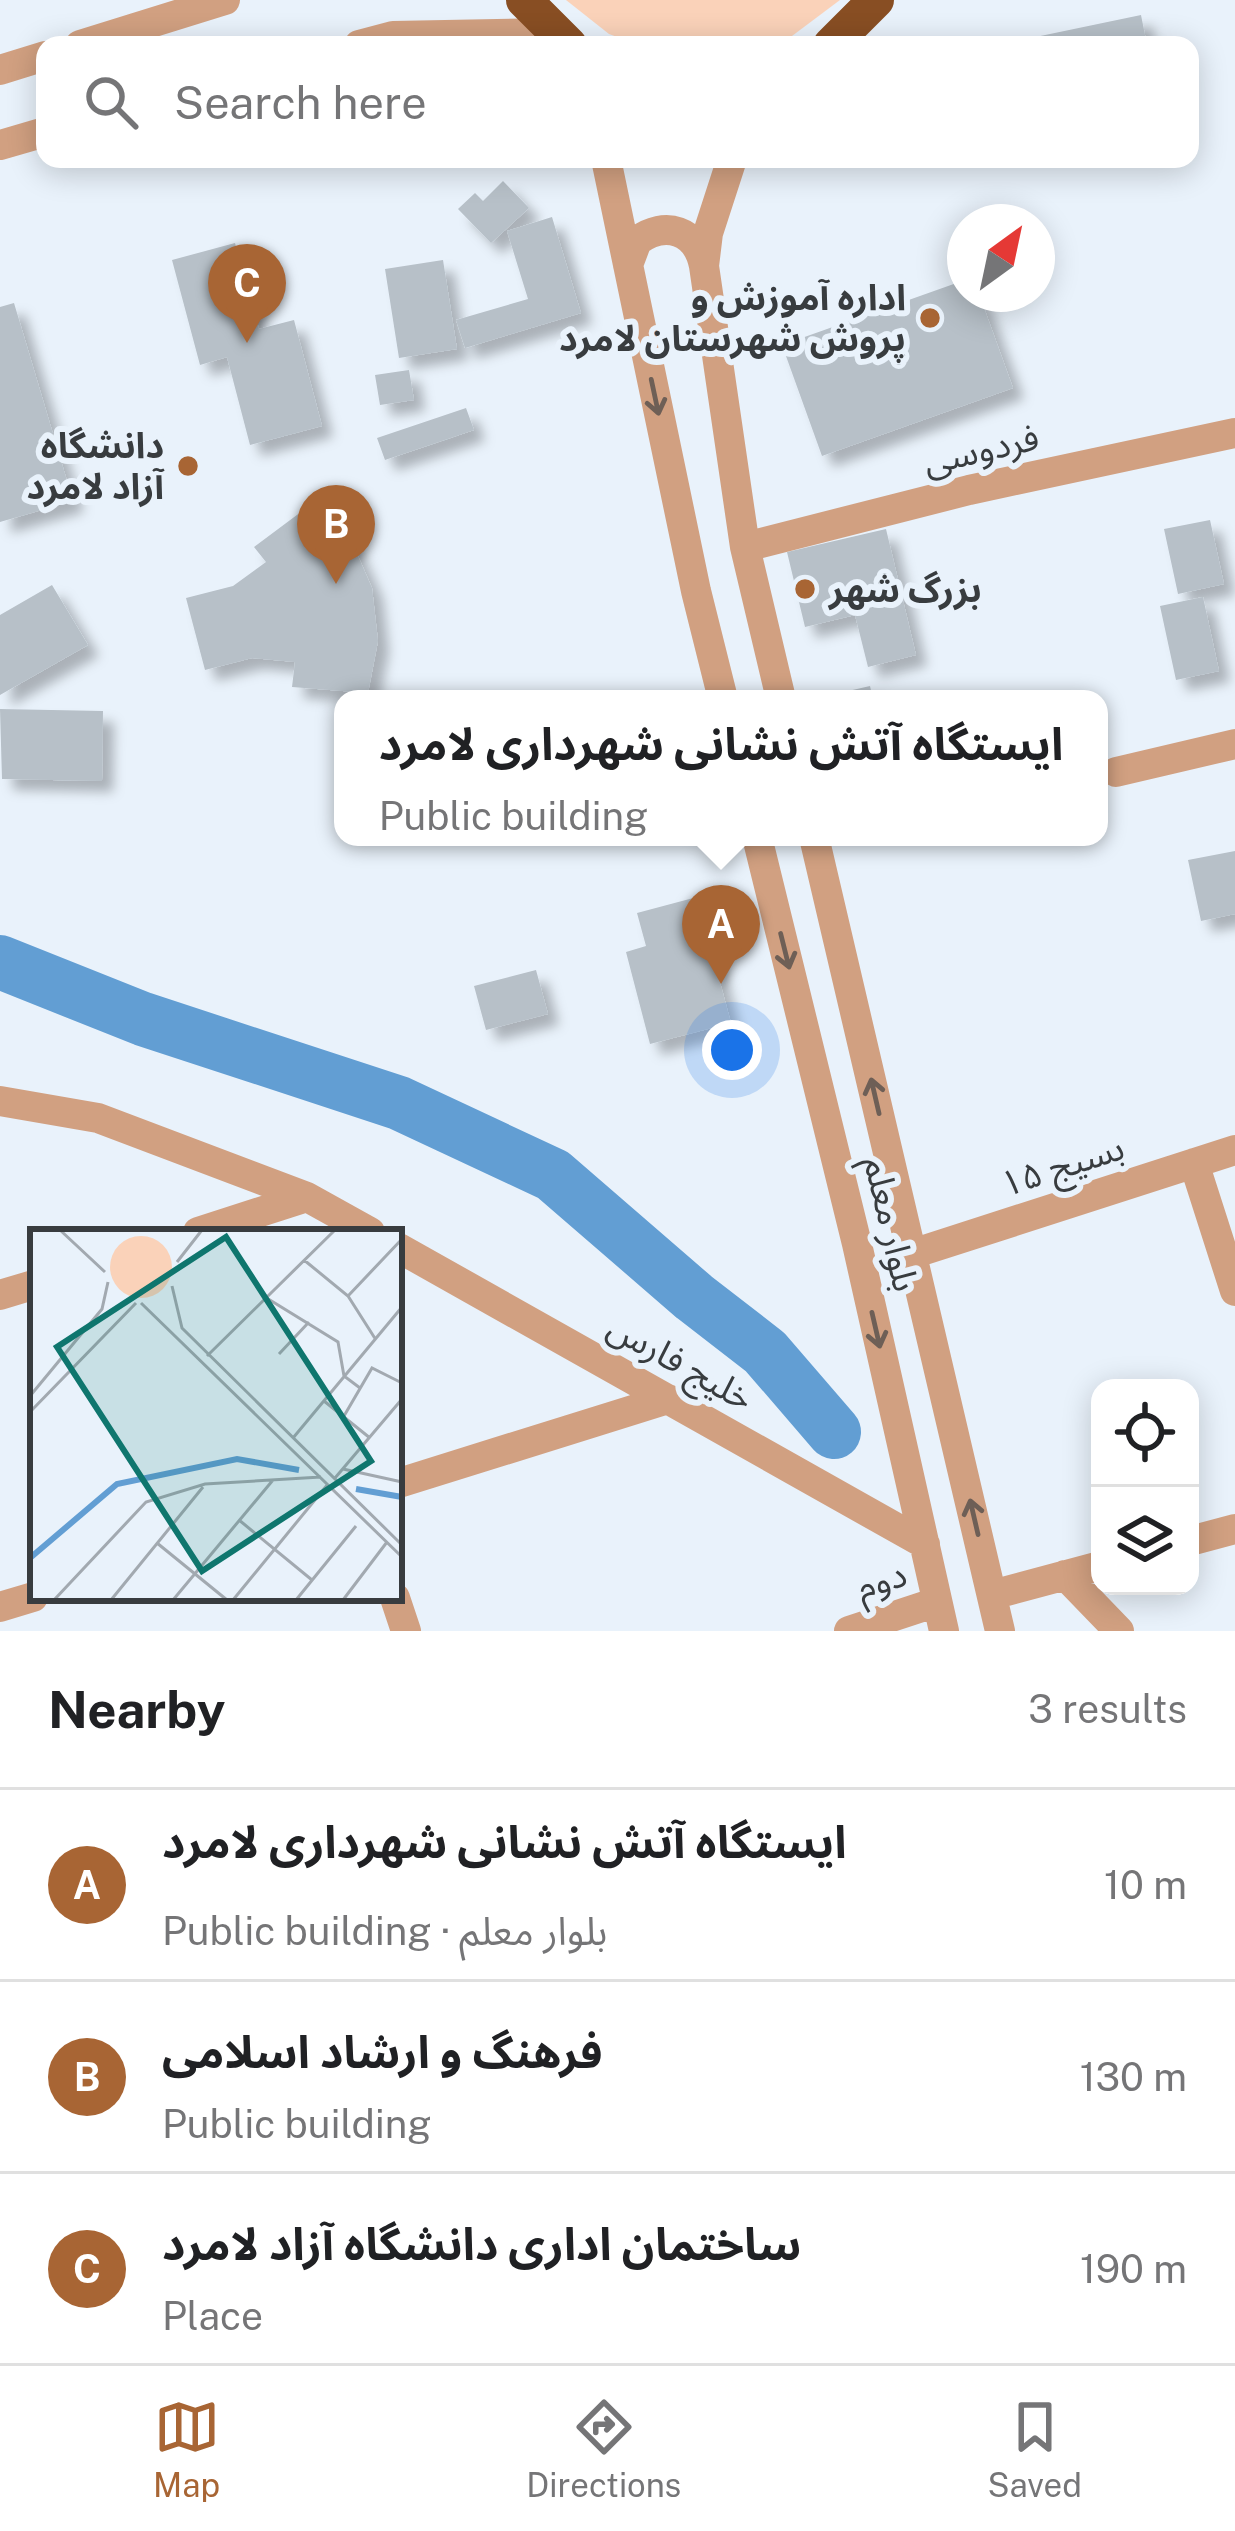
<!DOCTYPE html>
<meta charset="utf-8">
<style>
:root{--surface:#fff;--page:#f6f6f6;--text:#202124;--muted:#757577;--line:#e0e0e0;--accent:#a86534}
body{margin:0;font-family:"Public Sans","Noto Sans Arabic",sans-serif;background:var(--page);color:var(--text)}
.controls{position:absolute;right:36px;bottom:36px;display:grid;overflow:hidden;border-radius:24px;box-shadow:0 6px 30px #0003}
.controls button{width:108px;height:108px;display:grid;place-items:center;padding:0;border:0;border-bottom:3px solid var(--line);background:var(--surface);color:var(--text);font:60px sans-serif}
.compass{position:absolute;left:947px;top:204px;width:108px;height:108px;border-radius:50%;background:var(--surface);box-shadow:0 6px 30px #0003;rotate:33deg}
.you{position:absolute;left:732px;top:1050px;width:42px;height:42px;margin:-30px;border:9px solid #fff;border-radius:50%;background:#1a73e8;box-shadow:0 0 0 18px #1a73e833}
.badge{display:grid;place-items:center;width:78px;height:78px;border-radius:50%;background:var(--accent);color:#fff;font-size:39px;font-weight:700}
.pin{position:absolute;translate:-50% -99px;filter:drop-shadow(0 3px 6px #0008)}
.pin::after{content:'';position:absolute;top:63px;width:42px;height:36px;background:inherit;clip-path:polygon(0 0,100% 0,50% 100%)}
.popup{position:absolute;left:334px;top:690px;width:774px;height:156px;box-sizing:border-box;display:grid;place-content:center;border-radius:24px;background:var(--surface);filter:drop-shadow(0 3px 9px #0005);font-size:39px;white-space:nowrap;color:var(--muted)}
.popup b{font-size:45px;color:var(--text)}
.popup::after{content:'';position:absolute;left:50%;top:100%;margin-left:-24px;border:24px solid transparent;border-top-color:var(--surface)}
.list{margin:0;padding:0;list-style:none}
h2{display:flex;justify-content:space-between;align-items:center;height:156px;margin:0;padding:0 48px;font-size:51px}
h2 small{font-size:39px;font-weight:400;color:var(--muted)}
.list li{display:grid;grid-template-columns:78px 1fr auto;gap:36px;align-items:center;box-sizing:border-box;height:192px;padding:0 48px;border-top:3px solid var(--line)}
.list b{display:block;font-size:45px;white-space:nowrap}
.list p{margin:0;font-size:39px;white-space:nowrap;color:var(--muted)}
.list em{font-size:39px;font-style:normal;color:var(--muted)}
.icon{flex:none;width:66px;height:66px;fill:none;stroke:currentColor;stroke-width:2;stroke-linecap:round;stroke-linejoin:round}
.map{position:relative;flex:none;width:1235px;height:1631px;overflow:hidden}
.search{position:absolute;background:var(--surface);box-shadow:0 6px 30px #0003;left:36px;right:36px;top:36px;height:132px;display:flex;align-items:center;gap:30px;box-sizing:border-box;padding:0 42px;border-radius:24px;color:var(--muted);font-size:45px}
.sheet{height:732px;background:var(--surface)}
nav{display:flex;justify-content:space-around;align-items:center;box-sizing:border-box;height:168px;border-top:3px solid var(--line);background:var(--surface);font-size:33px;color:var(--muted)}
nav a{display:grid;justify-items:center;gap:6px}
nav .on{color:var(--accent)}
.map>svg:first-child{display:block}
.green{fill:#fad2b9}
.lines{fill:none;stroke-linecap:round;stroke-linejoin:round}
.river{stroke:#629ed3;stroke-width:54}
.building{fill:#b7c0c8;filter:url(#shadow)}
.minor{stroke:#d1a081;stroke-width:30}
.highway{stroke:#884e23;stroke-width:36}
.oneway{stroke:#6e5f56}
.poi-dot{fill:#a86534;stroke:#e9f2fb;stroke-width:4.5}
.labels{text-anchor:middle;stroke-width:12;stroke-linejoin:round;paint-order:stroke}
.poi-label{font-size:36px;font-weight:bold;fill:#383c3f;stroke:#e9f2fb;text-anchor:end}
.street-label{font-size:36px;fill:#383c3f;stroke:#e9f2fb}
.inset-river{fill:none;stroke:#629ed3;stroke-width:6}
.inset-road{fill:none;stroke:#a2a9b0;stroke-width:3}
.view{fill:#0f766e;fill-opacity:0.15;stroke:#0f766e;stroke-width:6}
.inset-edge{fill:none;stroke:#383c3f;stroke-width:6}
</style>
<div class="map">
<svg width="1235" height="1631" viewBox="0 0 1235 1631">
<defs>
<filter id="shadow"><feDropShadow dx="11" dy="11" stdDeviation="6" flood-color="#0004"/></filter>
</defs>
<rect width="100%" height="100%" fill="#e9f2fb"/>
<!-- green -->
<path class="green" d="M566 0H840L792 36 766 45H639L609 34Z"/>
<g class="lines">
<!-- river -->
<path class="river" d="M0 962 143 1019 399 1103 553 1175 694 1297 765 1352 834 1432"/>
</g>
<!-- building -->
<path class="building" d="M1141 15 1147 45H1027L1026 39Z
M503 181 529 208 491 243 458 209 475 193 483 201Z
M552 217 581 313 465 348 456 320 528 299 507 231Z
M235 243 259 329 294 320 322 426 250 445 227 357 200 365 172 260Z
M443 260 457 349 399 358 385 269Z
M965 280V294H979L1013 388 822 456 782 345Z
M14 303 73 501 0 522V307Z
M409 370 414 400 380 405 375 375Z
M466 408 474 430 385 460 377 438Z
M317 500 351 540 372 588 378 641 368 693 292 687 295 662 252 658 205 670 186 598 233 586 266 562 254 547Z
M1210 520 1224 584 1178 594 1164 529Z
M886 529 916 655 868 667 855 615 805 627 787 552Z
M52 585 88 645 0 695V615Z
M1203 597 1219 671 1176 680 1160 606Z
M870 686 873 699H823L822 697Z
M0 709 103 711 102 781 2 779Z
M1235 851V914L1201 921 1188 860Z
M697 897 731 1023 650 1044 626 952 646 946 637 913Z
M536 970 548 1014 486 1030 474 986Z"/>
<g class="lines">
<!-- minor -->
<path class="minor" d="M80 45 225 0
M359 45 393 36 554 33
M0 70 45 56
M0 145 45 132
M606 159 696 591 723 699
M732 159 708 233 704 266 745 547 781 699
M628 265 637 241C665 220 697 230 704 266
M745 547 969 490 1235 433
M1116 772 1235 744
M757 837 857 1244 944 1631
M814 837 1000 1631
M0 1101 98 1118 307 1197 370 1232
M1194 1163 1235 1291
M198 1232 307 1197
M399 1248 925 1544
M912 1254 1235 1150
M0 1295 33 1285
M399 1483 668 1399
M1190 1541 1235 1529
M1065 1575 1119 1631
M992 1595 1100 1566
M395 1598 406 1631
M0 1607 33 1597
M849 1631 937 1602"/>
<!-- highway -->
<path class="highway" d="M524 0 569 45
M831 45 876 0"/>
</g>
<!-- one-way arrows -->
<defs><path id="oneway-shaft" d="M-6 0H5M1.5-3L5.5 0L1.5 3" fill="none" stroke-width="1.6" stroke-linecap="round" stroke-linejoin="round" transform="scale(3)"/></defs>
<g class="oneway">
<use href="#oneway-shaft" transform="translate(655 397) rotate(78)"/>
<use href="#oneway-shaft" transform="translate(785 951) rotate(76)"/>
<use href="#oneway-shaft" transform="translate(875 1096) rotate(-103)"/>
<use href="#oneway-shaft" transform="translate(876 1330) rotate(77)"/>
<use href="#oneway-shaft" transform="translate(974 1517) rotate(-103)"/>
</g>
<!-- markers -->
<g class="poi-dot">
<circle cx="930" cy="318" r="12"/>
<circle cx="188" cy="466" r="12"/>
<circle cx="805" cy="589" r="12"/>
</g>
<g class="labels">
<!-- poi labels -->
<g class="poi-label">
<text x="906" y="310">اداره آموزش و<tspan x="906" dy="41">پروش شهرستان لامرد</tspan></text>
<text x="164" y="458">دانشگاه<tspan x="164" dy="41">آزاد لامرد</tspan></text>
<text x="829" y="602" text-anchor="start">بزرگ شهر</text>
</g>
<!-- street labels -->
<g class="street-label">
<text transform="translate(981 449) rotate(-13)" y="13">فردوسی</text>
<text transform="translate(1062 1165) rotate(-18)" y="13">بسیج ۱۵</text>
<text transform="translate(892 1224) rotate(77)" y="13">بلوار معلم</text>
<text transform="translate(681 1362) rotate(29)" y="13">خلیج فارس</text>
<text transform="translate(881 1580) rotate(-18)" y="13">دوم</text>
</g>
</g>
<!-- overview -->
<g transform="translate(30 1229)">
<rect width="372" height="372" fill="#e9f2fb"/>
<path d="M80 38a31 31 0 1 1 62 0a31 31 0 1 1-62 0Z" fill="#fad2b9"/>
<path class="inset-river" d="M326 260 372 268M0 329 87 255 207 230 269 241"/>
<path class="inset-road" d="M30 1 75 43M274 31 318 67 346 111M147 33 172 1M142 57 152 99 372 316M318 67 372 10M235 68 308 113 314 147 330 159M111 74 372 328M249 125 279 93M177 127 305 1M0 167 72 80 78 53M294 172 340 209M0 183 106 74M314 187 342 139 372 154M263 209 372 78M313 240 372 253M305 249 372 170M209 291 282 351M127 314 197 371M24 371 116 273 175 255 291 248M81 371 173 258M143 371 243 251M203 371 298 255M266 371 326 297M313 371 357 313"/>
<path class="view" d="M196 8 341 232 172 342 27 118Z"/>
<rect width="372" height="372" class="inset-edge"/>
</g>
</svg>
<div class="controls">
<button><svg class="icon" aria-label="locate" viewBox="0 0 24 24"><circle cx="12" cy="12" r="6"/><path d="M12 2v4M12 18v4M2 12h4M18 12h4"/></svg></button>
<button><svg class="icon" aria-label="layers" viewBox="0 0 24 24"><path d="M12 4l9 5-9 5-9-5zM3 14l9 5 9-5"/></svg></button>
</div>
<svg class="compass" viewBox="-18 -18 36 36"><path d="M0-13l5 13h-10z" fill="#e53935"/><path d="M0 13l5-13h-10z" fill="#757577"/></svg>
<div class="you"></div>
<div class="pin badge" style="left:721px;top:984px">A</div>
<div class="popup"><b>ایستگاه آتش نشانی شهرداری لامرد</b>Public building</div>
<div class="pin badge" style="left:336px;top:584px">B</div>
<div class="pin badge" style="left:247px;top:343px">C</div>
<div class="search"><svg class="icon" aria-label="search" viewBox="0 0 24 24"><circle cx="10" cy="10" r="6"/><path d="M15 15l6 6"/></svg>Search here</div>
</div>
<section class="sheet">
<h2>Nearby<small>3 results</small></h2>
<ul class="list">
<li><span class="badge">A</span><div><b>ایستگاه آتش نشانی شهرداری لامرد</b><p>Public building · بلوار معلم</p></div><em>10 m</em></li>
<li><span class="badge">B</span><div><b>فرهنگ و ارشاد اسلامی</b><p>Public building</p></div><em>130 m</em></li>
<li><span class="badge">C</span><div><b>ساختمان اداری دانشگاه آزاد لامرد</b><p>Place</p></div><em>190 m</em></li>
</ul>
</section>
<nav>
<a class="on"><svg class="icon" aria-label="map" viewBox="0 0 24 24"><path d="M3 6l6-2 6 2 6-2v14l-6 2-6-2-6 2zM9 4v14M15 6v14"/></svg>Map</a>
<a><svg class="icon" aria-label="directions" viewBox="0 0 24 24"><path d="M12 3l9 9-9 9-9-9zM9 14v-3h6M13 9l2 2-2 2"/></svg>Directions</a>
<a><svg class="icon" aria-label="saved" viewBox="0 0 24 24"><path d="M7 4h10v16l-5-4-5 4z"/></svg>Saved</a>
</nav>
